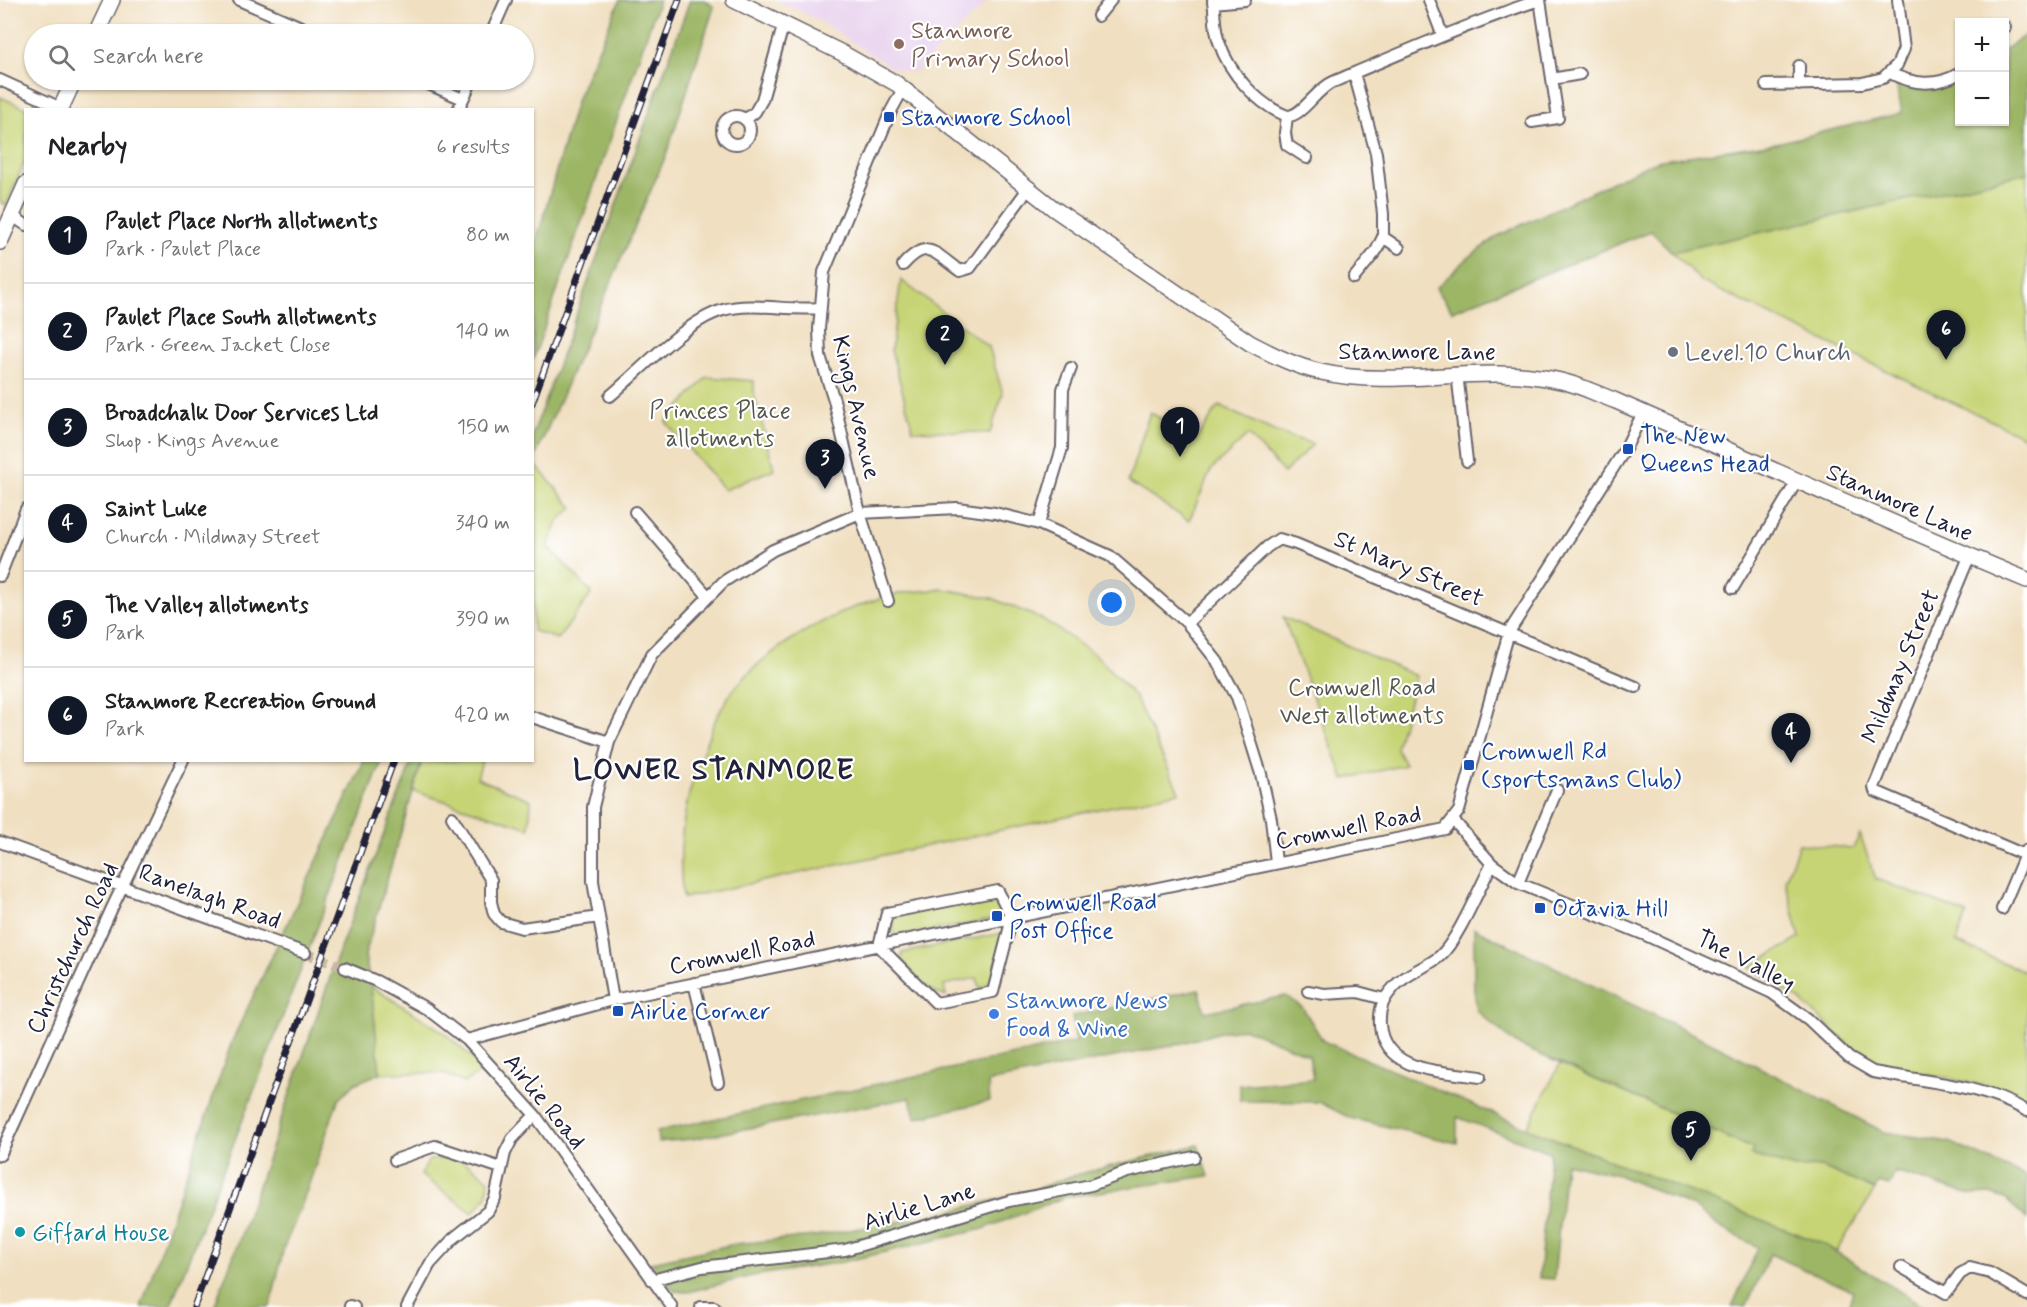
<!DOCTYPE html>
<meta charset="utf-8">
<style>
:root{--surface:#fff;--page:#f6f6f6;--text:#202124;--muted:#757577;--line:#e0e0e0;--accent:#111827}
body{margin:0;font-family:Mynerve,sans-serif;background:var(--page);color:var(--text)}
.controls{position:absolute;right:18px;top:18px;display:grid;overflow:hidden;border-radius:0px;box-shadow:0 2px 4px #0004}
.controls button{width:54px;height:54px;display:grid;place-items:center;padding:0;border:0;border-bottom:2px solid var(--line);background:var(--surface);color:var(--text);font:30px sans-serif}
.you{position:absolute;left:1112px;top:603px;width:21px;height:21px;margin:-15px;border:4px solid #fff;border-radius:50%;background:#1a73e8;box-shadow:0 0 0 9px #1a73e833}
.badge{display:grid;place-items:center;width:39px;height:39px;border-radius:50%;background:var(--accent);color:#fff;font-size:20px;font-weight:700}
.pin{position:absolute;translate:-50% -50px;filter:drop-shadow(0 2px 3px #0008)}
.pin::after{content:'';position:absolute;top:32px;width:21px;height:18px;background:inherit;clip-path:polygon(0 0,100% 0,50% 100%)}
.list{margin:0;padding:0;list-style:none}
h2{display:flex;justify-content:space-between;align-items:center;height:78px;margin:0;padding:0 24px;font-size:26px}
h2 small{font-size:20px;font-weight:400;color:var(--muted)}
.list li{display:grid;grid-template-columns:39px 1fr auto;gap:18px;align-items:center;box-sizing:border-box;height:96px;padding:0 24px;border-top:2px solid var(--line)}
.list b{display:block;font-size:22px;white-space:nowrap}
.list p{margin:0;font-size:20px;white-space:nowrap;color:var(--muted)}
.list em{font-size:20px;font-style:normal;color:var(--muted)}
.icon{flex:none;width:33px;height:33px;fill:none;stroke:currentColor;stroke-width:2;stroke-linecap:round;stroke-linejoin:round}
.map{position:relative;flex:none;width:2027px;height:1307px;overflow:hidden}
.search{position:absolute;background:var(--surface);box-shadow:0 2px 4px #0004;left:24px;top:24px;width:510px;height:66px;display:flex;align-items:center;gap:15px;box-sizing:border-box;padding:0 21px;border-radius:33px;color:var(--muted);font-size:22px}
.panel{position:absolute;background:var(--surface);box-shadow:0 2px 4px #0004;left:24px;top:108px;width:510px;height:654px;border-radius:0px}
.map>svg:first-child{display:block}
.built{fill:#e8d2ee}
.green{fill:#c7d475;stroke:#747b58;stroke-width:1.5}
.forest{fill:#9db666;stroke:#606c50;stroke-width:1.5}
.lines{fill:none;stroke-linecap:round;stroke-linejoin:round}
.street-tunnel{stroke:#c7b9a5;stroke-width:10;stroke-dasharray:10 5;stroke-linecap:butt}
.street-casing{stroke:#6a646a;stroke-width:14}
.secondary-casing{stroke:#6a646a;stroke-width:18}
.street{stroke:#fff;stroke-width:10}
.secondary{stroke:#fff;stroke-width:15}
.rail-casing{stroke:#22223b;stroke-width:7}
.rail{stroke:#fff;stroke-width:4.5;stroke-dasharray:14;stroke-linecap:butt}
.education-dot{fill:#8d6e63;stroke:#fff;stroke-width:2}
.transit-dot{fill:#1a4fb4;stroke:#fff;stroke-width:2}
.worship-dot{fill:#6b7280;stroke:#fff;stroke-width:2}
.shop-dot{fill:#3f7fe0;stroke:#fff;stroke-width:2}
.culture-dot{fill:#0f9aa8;stroke:#fff;stroke-width:2}
.labels{text-anchor:middle;stroke-width:4.5;stroke-linejoin:round;paint-order:stroke}
.education-label{font-size:24px;fill:#785e54;stroke:#fff;text-anchor:start}
.transit-label{font-size:24px;fill:#164399;stroke:#fff;text-anchor:start}
.street-label{font-size:24px;fill:#22223b;stroke:#fff}
.worship-label{font-size:24px;fill:#5b616d;stroke:#fff;text-anchor:start}
.park-label{font-size:24px;fill:#54574c;stroke:#fff}
.shop-label{font-size:24px;fill:#366cbe;stroke:#fff;text-anchor:start}
.culture-label{font-size:24px;fill:#0d838f;stroke:#fff;text-anchor:start}
.district-label{font-size:30px;font-weight:bold;letter-spacing:1.5px;fill:#22223b;stroke:#fff}
</style>
<div class="map">
<svg width="2027" height="1307" viewBox="0 0 2027 1307">
<rect width="100%" height="100%" fill="#fff"/>
<filter id="ink" filterUnits="userSpaceOnUse"><feTurbulence type="fractalNoise" baseFrequency=".0167" numOctaves="2"/><feDisplacementMap in="SourceGraphic" scale="12" xChannelSelector="R" yChannelSelector="G"/><feConvolveMatrix kernelMatrix="1 2 1 2 8 2 1 2 1" color-interpolation-filters="sRGB"/></filter>
<filter id="wash" filterUnits="userSpaceOnUse"><feTurbulence type="fractalNoise" baseFrequency=".008" numOctaves="4" result="noise"/><feDisplacementMap in="SourceGraphic" scale="24" xChannelSelector="R" yChannelSelector="G"/><feGaussianBlur stdDeviation="1.35" result="paint"/><feColorMatrix in="noise" values="0 0 0 0 0 0 0 0 0 0 0 0 0 0 0 0 0 1.4 0 .05"/><feComposite in="paint" operator="in"/></filter>
<g filter="url(#wash)">
<rect width="100%" height="100%" fill="#f0dfc0"/>
<!-- built -->
<path class="built" d="M777 0H989L914 73 892 68 816 19Z"/>
<!-- green -->
<path class="green" d="M0 97 28 109 25 161 6 205 0 202Z
M2027 173V438L1702 282 1672 252Z
M901 280 989 347 1003 394 990 433 913 430 891 350Z
M707 377 754 381V394L774 469 724 490 666 422Z
M1219 406 1276 432 1313 444 1284 473 1248 435 1211 470 1189 521 1128 482 1150 412 1195 441Z
M533 462 573 508 559 520 548 546 592 593 558 639 533 631Z
M943 589 992 598 1044 620 1097 656 1135 697 1179 792 683 898C677 852 682 811 697 768 708 737 719 703 743 679 779 640 846 605 898 594 913 591 928 591 943 589Z
M1283 617 1416 676 1396 748 1405 765 1344 779Z
M417 761H482L477 778 531 800 529 828 407 789Z
M1860 835 1876 879 1967 914 1956 942 2027 973V1105L2007 1093 1985 1086 1873 1063 1854 1049 1800 1000 1749 967 1800 938 1785 880 1799 844 1853 848Z
M994 896C1001 903 1004 908 1001 918L897 937 894 933 893 921 900 915Z
M1004 933 992 980 980 989 977 978 944 985 946 996C927 993 914 973 901 960L902 953Z
M369 985 442 1031 485 1069 464 1083 443 1073H380Z
M1560 1064 1753 1149 1752 1155 1795 1168 1822 1167 1875 1190 1836 1252 1823 1244 1527 1128Z
M455 1158 470 1165 489 1180 487 1196 473 1213 421 1175 429 1160Z"/>
<!-- forest -->
<path class="forest" d="M620 0H659L533 360V253L577 98Z
M690 0H705L714 7 667 153 533 462V434Z
M2027 34V173L1672 252 1651 231 1452 311 1436 288 1468 258 1498 236 1656 161 1781 142 1902 113 1896 83 1925 87 1959 77 1960 122H2004L2005 49Z
M364 761H382L170 1307H141L232 1041Z
M412 761H422L365 955 372 994 380 1073 354 1084 338 1100 300 1210 284 1247 270 1307H214L241 1235 342 943Z
M1474 928 1720 1047 1884 1132 1949 1142 2027 1177V1219L2005 1199 1991 1194 1971 1195 1895 1172 1889 1186 1878 1183 1875 1190 1822 1167 1795 1168 1751 1155 1753 1149 1516 1044 1477 1011 1474 990Z
M1199 989 1205 1012 1286 996 1303 1008 1323 1041 1527 1128 1823 1244 1925 1307H1848L1853 1291 1770 1254 1746 1307H1732L1758 1247 1719 1227 1696 1208 1618 1175 1565 1163 1554 1279 1539 1278 1550 1152 1457 1117V1143L1350 1118 1319 1102 1240 1101V1085L1313 1079 1309 1055 1246 1029 1224 1031 1175 1045 988 1082 990 1101 915 1118 910 1098 692 1139 658 1142 657 1131 1076 1042 1072 1016Z
M1198 1145 1209 1176 1065 1197 983 1229 842 1262 752 1276 688 1292 674 1291 652 1262 735 1244 815 1236 926 1217 1031 1191 1071 1176Z"/>
</g>
<g filter="url(#ink)">
<g class="lines">
<!-- street-tunnel -->
<path class="street-tunnel" d="M305 953 345 968"/>
<defs>
<path id="street" d="M239 0 317 34
M1213 0C1215 13 1214 29 1219 42 1229 73 1257 104 1287 116
M1429 0 1442 34
M1213 3 1245 0
M1098 16 1111 0
M2004 27H2005
M491 34 506 0
M1799 66V85
M1354 73 1376 153 1383 214V237L1376 251 1354 278
M1890 73C1914 85 1936 87 1960 73
M1552 79 1580 74
M0 80 61 108
M419 80 463 99
M1766 85 1862 83 1883 78 1897 65 1904 49 1898 0
M458 110 472 80
M1287 116C1302 117 1316 89 1333 82 1401 53 1468 24 1539 0
M1287 116 1285 133 1287 145 1307 158
M722 130a14 14 0 1 1 28 0a14 14 0 1 1-28 0Z
M745 120 755 112 762 100 784 23
M1532 122 1558 118 1540 0
M11 215 26 225
M1383 237 1399 248
M903 265C928 237 935 254 960 271L970 268 1028 189
M1457 373 1467 461
M610 396C640 371 685 321 723 310 752 302 788 311 819 308
M635 512 707 595
M1039 524 1062 448 1063 389 1071 368
M1969 557 1874 787 1875 791 2027 856
M0 576 26 509
M1733 588 1797 481
M888 601 860 513 834 400 820 356 819 329 824 272 891 111 903 89
M1187 623 1267 547 1279 539 1296 544 1636 687
M532 717 609 742
M452 817 491 880V902L494 914 501 922 522 928 599 917
M1454 821 1492 864 1518 883 1643 934 1772 993 1808 1019 1849 1058 1873 1072C1926 1082 1980 1084 2027 1111
M0 842 305 953
M1518 883 1557 790
M998 891 1012 918 993 992 936 1003 879 946 887 913Z
M2002 909 2027 850
M345 968 376 981 427 1009 467 1040 535 1115 672 1307
M694 983 718 1082
M1308 991 1324 994 1358 992 1384 999
M613 1000 593 881V807L609 742 652 654 723 582 773 550 860 513 957 508 995 513 1039 524 1110 556 1187 623 1217 661 1237 697 1261 774 1271 819 1276 862
M467 1040 613 1000 1445 829 1459 811 1509 632 1624 451 1644 411
M1480 1077C1444 1071 1384 1073 1380 1025 1379 1008 1383 999 1394 987 1406 973 1426 968 1440 956 1458 940 1480 886 1492 864
M0 1155 112 908 183 760
M395 1160 435 1146 501 1168
M1901 1267 1946 1293 1960 1274 1970 1268 1990 1273 2027 1295
M652 1280 702 1267 845 1250 1009 1201 1091 1185 1127 1172 1194 1157
M350 1306 354 1307
M407 1307 430 1264 454 1238 488 1211 495 1198 505 1153 512 1139 535 1115
M701 1307H714"/>
<path id="secondary" d="M734 0 842 53 897 84 1053 208 1250 343C1273 355 1297 367 1321 372 1399 390 1481 362 1561 381 1580 385 1597 394 1616 401 1653 417 1690 433 1728 450 1827 494 1926 538 2027 580
M96 34 112 0
M60 110 74 80
M0 242 26 184"/>
</defs>
<!-- street casing -->
<use href="#street" class="street-casing"/>
<!-- secondary casing -->
<use href="#secondary" class="secondary-casing"/>
<!-- street -->
<use href="#street" class="street"/>
<!-- secondary -->
<use href="#secondary" class="secondary"/>
<defs>
<path id="rail" d="M532 403 679 0
M194 1307 394 760"/>
</defs>
<!-- rail casing -->
<use href="#rail" class="rail-casing"/>
<!-- rail -->
<use href="#rail" class="rail"/>
</g>
</g>
<!-- markers -->
<circle class="education-dot" cx="899" cy="44" r="6"/>
<g class="transit-dot">
<rect x="883" y="111" width="12" height="12" rx="3"/>
<rect x="1622" y="443" width="12" height="12" rx="3"/>
<rect x="1463" y="759" width="12" height="12" rx="3"/>
<rect x="1534" y="902" width="12" height="12" rx="3"/>
<rect x="991" y="910" width="12" height="12" rx="3"/>
<rect x="612" y="1005" width="12" height="12" rx="3"/>
</g>
<circle class="worship-dot" cx="1673" cy="352" r="6"/>
<circle class="shop-dot" cx="994" cy="1014" r="6"/>
<circle class="culture-dot" cx="20" cy="1232" r="6"/>
<g class="labels">
<!-- education labels -->
<g class="education-label">
<text x="911" y="38">Stanmore<tspan x="911" dy="28">Primary School</tspan></text>
</g>
<!-- transit labels -->
<g class="transit-label">
<text x="901" y="125">Stanmore School</text>
<text x="1640" y="443">The New<tspan x="1640" dy="28">Queens Head</tspan></text>
<text x="1481" y="759">Cromwell Rd<tspan x="1481" dy="28">(sportsmans Club)</tspan></text>
<text x="1009" y="910">Cromwell Road<tspan x="1009" dy="28">Post Office</tspan></text>
<text x="1552" y="916">Octavia Hill</text>
<text x="630" y="1019">Airlie Corner</text>
</g>
<!-- street labels -->
<g class="street-label">
<text x="1417" y="359">Stanmore Lane</text>
<text transform="translate(857 407) rotate(77)" y="8">Kings Avenue</text>
<text transform="translate(1900 502) rotate(24)" y="8">Stanmore Lane</text>
<text transform="translate(1409 568) rotate(23)" y="8">St Mary Street</text>
<text transform="translate(1900 666) rotate(-67)" y="8">Mildmay Street</text>
<text transform="translate(1348 827) rotate(-11)" y="8">Cromwell Road</text>
<text transform="translate(210 896) rotate(20)" y="8">Ranelagh Road</text>
<text transform="translate(72 948) rotate(-65)" y="8">Christchurch Road</text>
<text transform="translate(742 952) rotate(-11)" y="8">Cromwell Road</text>
<text transform="translate(1746 960) rotate(27)" y="8">The Valley</text>
<text transform="translate(545 1101) rotate(51)" y="8">Airlie Road</text>
<text transform="translate(919 1206) rotate(-17)" y="8">Airlie Lane</text>
</g>
<!-- worship labels -->
<g class="worship-label">
<text x="1685" y="360">Level.10 Church</text>
</g>
<!-- park labels -->
<g class="park-label">
<text x="720" y="418">Princes Place<tspan x="720" dy="28">allotments</tspan></text>
<text x="1362" y="695">Cromwell Road<tspan x="1362" dy="28">West allotments</tspan></text>
</g>
<!-- shop labels -->
<g class="shop-label">
<text x="1006" y="1008">Stanmore News<tspan x="1006" dy="28">Food &amp; Wine</tspan></text>
</g>
<!-- culture labels -->
<g class="culture-label">
<text x="32" y="1240">Giffard House</text>
</g>
<!-- district labels -->
<g class="district-label">
<text x="714" y="779">LOWER STANMORE</text>
</g>
</g>
</svg>
<div class="controls">
<button>+</button>
<button>−</button>
</div>
<div class="you"></div>
<div class="pin badge" style="left:1180px;top:457px">1</div>
<div class="pin badge" style="left:945px;top:365px">2</div>
<div class="pin badge" style="left:825px;top:489px">3</div>
<div class="pin badge" style="left:1791px;top:763px">4</div>
<div class="pin badge" style="left:1691px;top:1161px">5</div>
<div class="pin badge" style="left:1946px;top:360px">6</div>
<div class="search"><svg class="icon" aria-label="search" viewBox="0 0 24 24"><circle cx="10" cy="10" r="6"/><path d="M15 15l6 6"/></svg>Search here</div>
<section class="panel">
<h2>Nearby<small>6 results</small></h2>
<ul class="list">
<li><span class="badge">1</span><div><b>Paulet Place North allotments</b><p>Park · Paulet Place</p></div><em>80 m</em></li>
<li><span class="badge">2</span><div><b>Paulet Place South allotments</b><p>Park · Green Jacket Close</p></div><em>140 m</em></li>
<li><span class="badge">3</span><div><b>Broadchalk Door Services Ltd</b><p>Shop · Kings Avenue</p></div><em>150 m</em></li>
<li><span class="badge">4</span><div><b>Saint Luke</b><p>Church · Mildmay Street</p></div><em>340 m</em></li>
<li><span class="badge">5</span><div><b>The Valley allotments</b><p>Park</p></div><em>390 m</em></li>
<li><span class="badge">6</span><div><b>Stanmore Recreation Ground</b><p>Park</p></div><em>420 m</em></li>
</ul>
</section>
</div>
